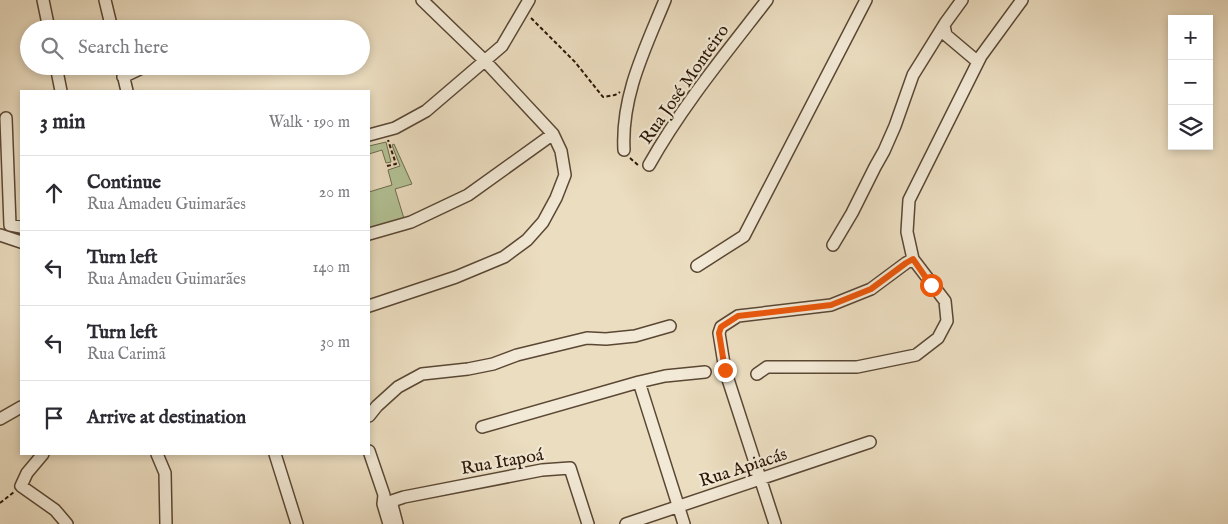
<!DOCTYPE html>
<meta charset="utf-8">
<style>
:root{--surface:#fff;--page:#f7f7f7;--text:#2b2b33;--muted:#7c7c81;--line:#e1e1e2}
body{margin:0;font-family:"IM FELL English",serif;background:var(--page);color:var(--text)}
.controls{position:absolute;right:15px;top:15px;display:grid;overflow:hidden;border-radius:0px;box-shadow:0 2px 8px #0003}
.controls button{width:45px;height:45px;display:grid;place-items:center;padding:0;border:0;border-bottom:1px solid var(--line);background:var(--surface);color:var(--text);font:25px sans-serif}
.stop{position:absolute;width:15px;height:15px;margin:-11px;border:4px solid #ea580c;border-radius:50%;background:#fff}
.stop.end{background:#ea580c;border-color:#fff;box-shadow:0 1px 5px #0008}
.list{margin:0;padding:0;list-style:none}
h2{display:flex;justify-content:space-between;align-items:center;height:65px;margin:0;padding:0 20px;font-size:21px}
h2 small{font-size:16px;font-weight:400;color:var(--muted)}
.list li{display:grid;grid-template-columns:32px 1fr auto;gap:15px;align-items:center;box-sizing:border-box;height:75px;padding:0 20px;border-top:1px solid var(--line)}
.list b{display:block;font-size:19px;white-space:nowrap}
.list p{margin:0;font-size:16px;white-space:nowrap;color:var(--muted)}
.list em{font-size:16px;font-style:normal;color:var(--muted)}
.icon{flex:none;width:28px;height:28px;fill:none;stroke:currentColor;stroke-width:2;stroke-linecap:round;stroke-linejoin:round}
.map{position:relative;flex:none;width:1228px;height:524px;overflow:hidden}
.search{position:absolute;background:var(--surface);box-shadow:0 2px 8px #0003;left:20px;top:20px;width:350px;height:55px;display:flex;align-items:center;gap:12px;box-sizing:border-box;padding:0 18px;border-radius:28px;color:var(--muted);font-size:19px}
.panel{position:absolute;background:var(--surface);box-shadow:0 2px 8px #0003;left:20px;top:90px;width:350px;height:365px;border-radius:0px}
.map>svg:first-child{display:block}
.green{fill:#b3c295;stroke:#6e6c4d}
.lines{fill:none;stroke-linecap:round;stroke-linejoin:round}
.minor-casing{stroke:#5a4734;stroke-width:14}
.path{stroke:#2a1505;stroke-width:2;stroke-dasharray:4 2.5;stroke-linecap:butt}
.minor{stroke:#f2e9d6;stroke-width:11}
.route{stroke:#ea580c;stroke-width:6}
.labels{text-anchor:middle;stroke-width:4.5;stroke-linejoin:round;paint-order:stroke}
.street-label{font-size:18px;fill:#2a1505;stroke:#f2e9d6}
</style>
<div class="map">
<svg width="1228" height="524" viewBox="0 0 1228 524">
<rect width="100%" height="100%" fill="#ebddc0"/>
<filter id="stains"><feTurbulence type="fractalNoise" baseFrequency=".004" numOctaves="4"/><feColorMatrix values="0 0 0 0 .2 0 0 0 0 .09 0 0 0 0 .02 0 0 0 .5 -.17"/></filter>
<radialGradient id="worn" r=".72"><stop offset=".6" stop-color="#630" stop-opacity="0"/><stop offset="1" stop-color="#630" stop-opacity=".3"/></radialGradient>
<!-- green -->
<path class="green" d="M386 142 391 162 386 163 382 150 369 154V146Z
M394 144 412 184 395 189 405 222 369 233V192L392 185 388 170 400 166 392 145Z"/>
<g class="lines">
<defs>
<path id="minor" d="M43 0 49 29
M105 0 112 29
M944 25 946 35 978 62
M56 66 61 91
M121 66 127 91
M123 77 146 66
M6 118 10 225 21 227
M369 135 395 128 426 111 502 46 529 0
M624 150C621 96 645 49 665 0
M649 165C682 106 726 53 767 0
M369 234 411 222 468 195 553 134
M0 235 21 242
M833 245 852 213 875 167 884 151 895 126 913 75 946 22 962 0
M697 266 744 236 866 0
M369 306 456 277 504 257 527 240 543 222 556 198 565 175 561 151 553 134 485 61 422 0
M757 374 767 367H857L916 355 938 338 947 321 945 301 913 259 907 232 909 200 981 56 1022 0
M639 382 684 524
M369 416 377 406 398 387 422 374 468 369 493 364 517 355 587 338 606 339 635 336 670 326
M0 419 21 407
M482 427 639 382 665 376 705 372
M369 451 384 495 383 504 389 524
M43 454 27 473 21 486 55 510 67 524
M157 454 165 473 166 524
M275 454 297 524
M391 501 397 524
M383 504 404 497 542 470 570 468 588 524
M626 524 870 442
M775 524 725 370 719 333 721 327 738 316 831 305 871 289 906 263 913 259"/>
</defs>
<!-- minor casing -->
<use href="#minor" class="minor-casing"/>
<!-- path -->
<path class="path" d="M531 18 575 62 603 97 615 95 620 92
M630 158 638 165
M387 166 396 164 388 140
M0 503 14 492"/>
<!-- minor -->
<use href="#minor" class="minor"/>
</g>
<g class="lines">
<!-- route -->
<path class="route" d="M725 370 719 333 721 327 738 316 831 305 871 289 906 263 913 259 931 285"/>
</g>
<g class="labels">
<!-- street labels -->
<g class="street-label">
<text transform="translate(684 84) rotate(-55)" y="6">Rua José Monteiro</text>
<text transform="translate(502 461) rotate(-10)" y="6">Rua Itapoá</text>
<text transform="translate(743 467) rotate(-18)" y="6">Rua Apiacás</text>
</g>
</g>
<rect width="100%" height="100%" filter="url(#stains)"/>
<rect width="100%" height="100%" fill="url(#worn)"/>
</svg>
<div class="controls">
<button>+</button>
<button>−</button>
<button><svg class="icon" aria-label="layers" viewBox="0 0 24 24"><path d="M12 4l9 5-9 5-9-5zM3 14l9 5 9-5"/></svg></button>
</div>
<div class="stop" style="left:931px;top:285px"></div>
<div class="stop end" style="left:725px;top:370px"></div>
<div class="search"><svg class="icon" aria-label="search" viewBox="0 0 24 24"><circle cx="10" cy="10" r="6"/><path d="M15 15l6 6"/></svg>Search here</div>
<section class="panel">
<h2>3 min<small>Walk · 190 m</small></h2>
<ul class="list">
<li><svg class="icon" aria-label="ahead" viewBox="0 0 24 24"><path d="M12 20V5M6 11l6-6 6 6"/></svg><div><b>Continue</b><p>Rua Amadeu Guimarães</p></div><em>20 m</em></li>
<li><svg class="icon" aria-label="left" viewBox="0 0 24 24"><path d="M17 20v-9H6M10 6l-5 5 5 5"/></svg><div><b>Turn left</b><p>Rua Amadeu Guimarães</p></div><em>140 m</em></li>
<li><svg class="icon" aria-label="left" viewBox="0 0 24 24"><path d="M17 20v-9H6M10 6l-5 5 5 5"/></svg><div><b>Turn left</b><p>Rua Carimã</p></div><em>30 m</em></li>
<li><svg class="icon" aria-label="arrive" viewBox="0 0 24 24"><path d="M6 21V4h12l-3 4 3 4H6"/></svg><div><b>Arrive at destination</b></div></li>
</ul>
</section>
</div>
